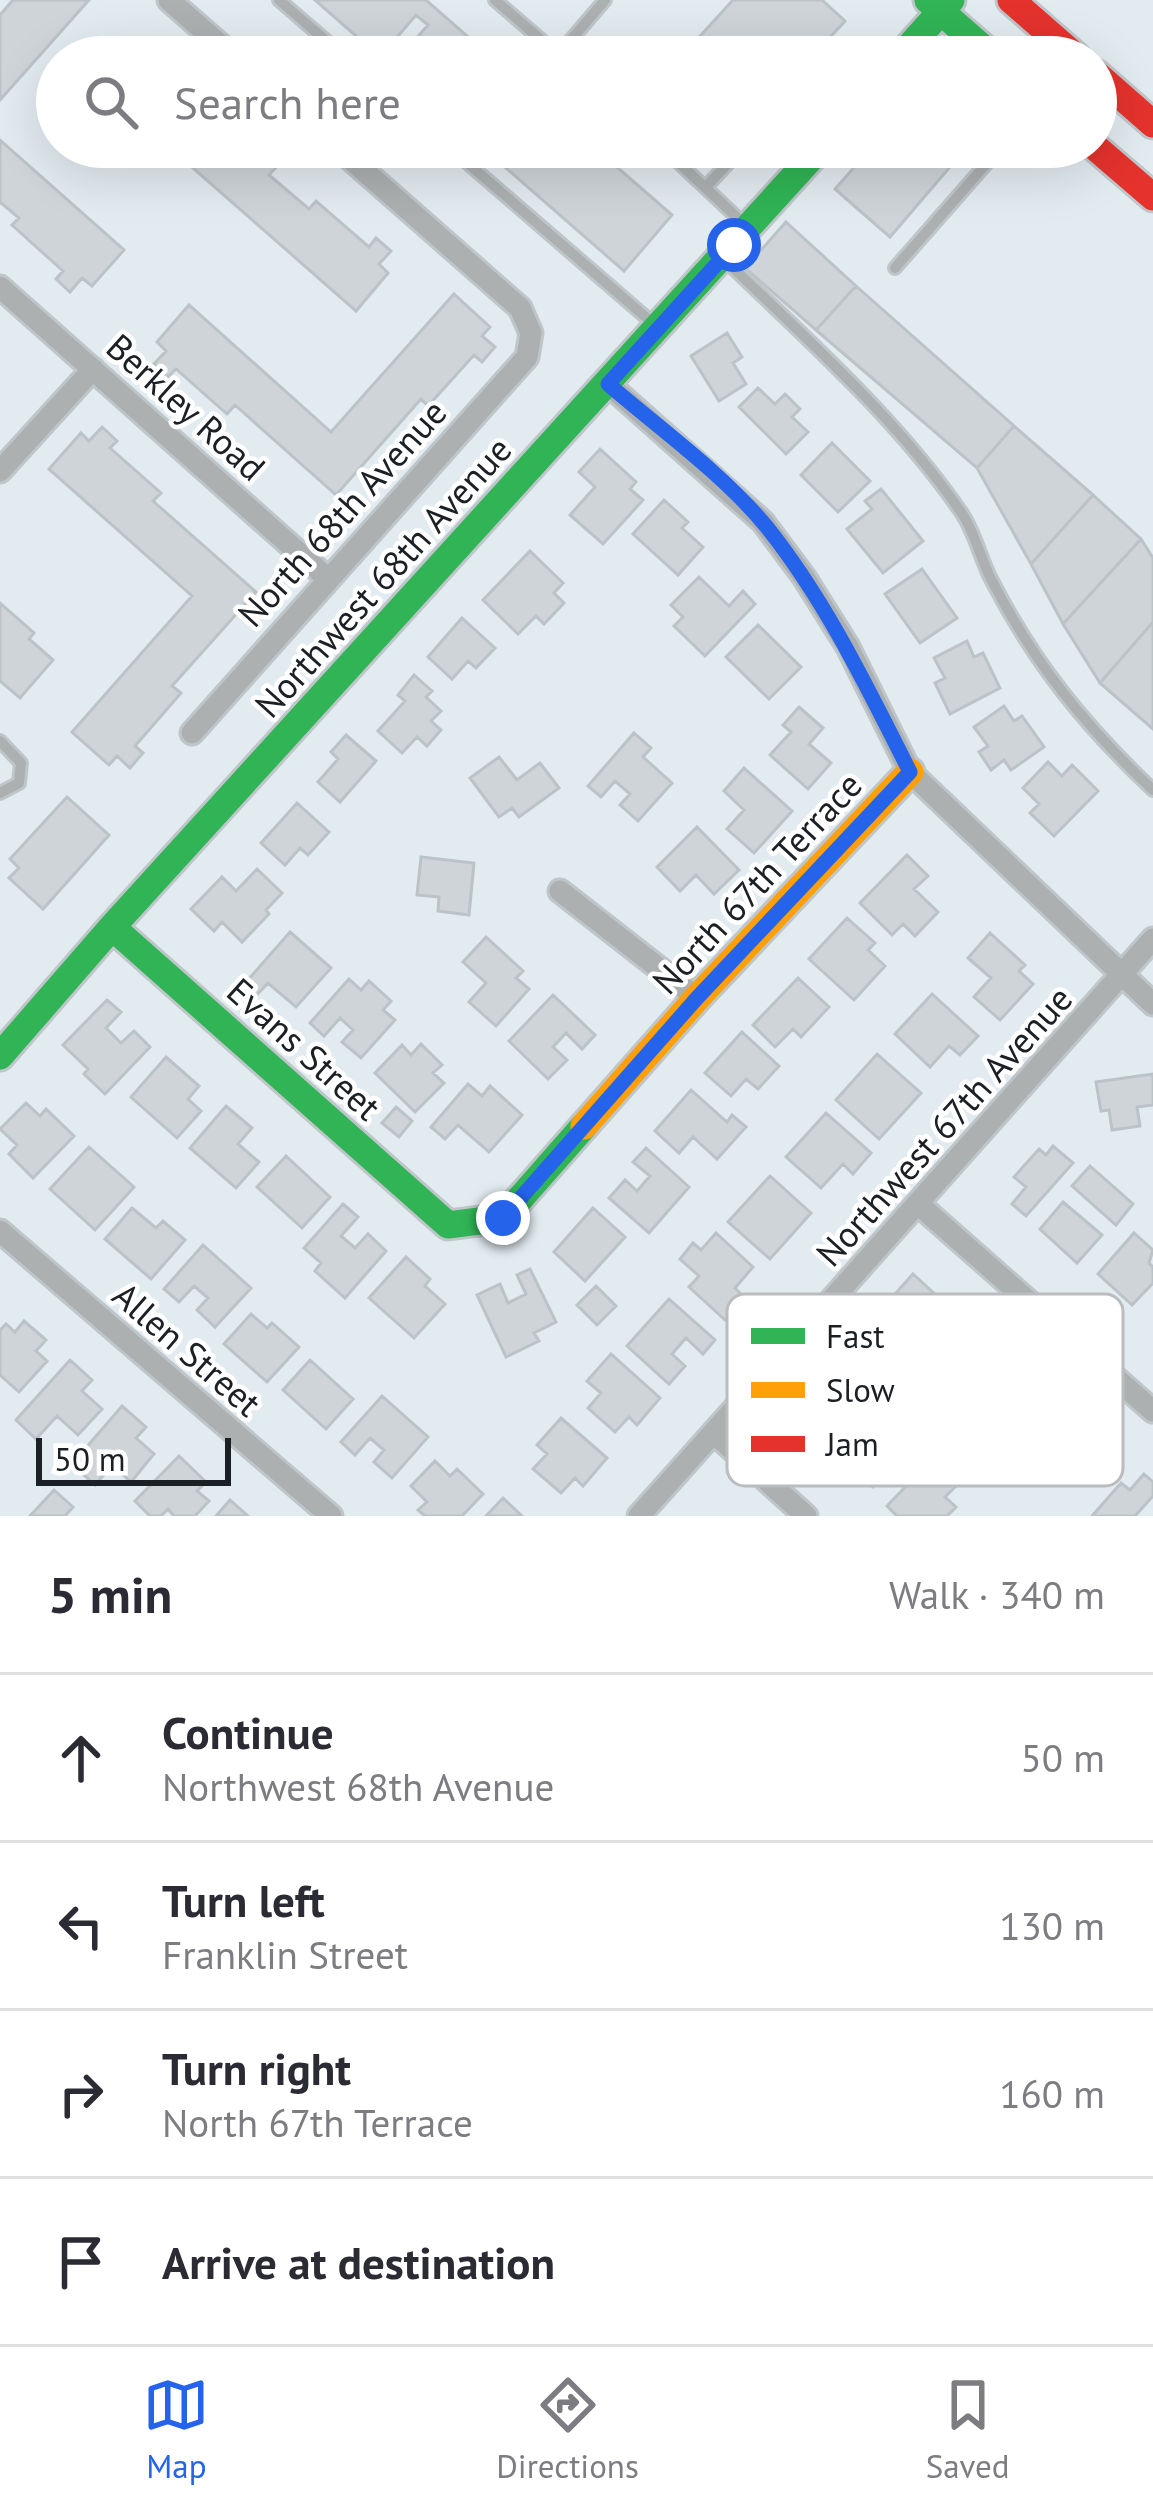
<!DOCTYPE html>
<meta charset="utf-8">
<style>
:root{--surface:#fff;--page:#f7f7f7;--text:#2b2b33;--muted:#7c7c81;--line:#e1e1e2;--accent:#2563eb}
body{margin:0;font-family:"PT Sans",sans-serif;background:var(--page);color:var(--text)}
.scale{position:absolute;left:36px;bottom:30px;width:195px;box-sizing:border-box;padding-left:12px;border:6px solid #1a2024;border-top:0;font-size:33px;line-height:42px;white-space:nowrap;color:#1a2024;-webkit-text-stroke:9px #fff;paint-order:stroke}
.stop{position:absolute;width:36px;height:36px;margin:-27px;border:9px solid #2563eb;border-radius:50%;background:#fff}
.stop.end{background:#2563eb;border-color:#fff;box-shadow:0 3px 12px #0008}
.list{margin:0;padding:0;list-style:none}
h2{display:flex;justify-content:space-between;align-items:center;height:156px;margin:0;padding:0 48px;font-size:51px}
h2 small{font-size:39px;font-weight:400;color:var(--muted)}
.list li{display:grid;grid-template-columns:78px 1fr auto;gap:36px;align-items:center;box-sizing:border-box;height:168px;padding:0 48px;border-top:3px solid var(--line)}
.list b{display:block;font-size:45px;white-space:nowrap}
.list p{margin:0;font-size:39px;white-space:nowrap;color:var(--muted)}
.list em{font-size:39px;font-style:normal;color:var(--muted)}
.icon{flex:none;width:66px;height:66px;fill:none;stroke:currentColor;stroke-width:2;stroke-linecap:round;stroke-linejoin:round}
.map{position:relative;flex:none;width:1153px;height:1516px;overflow:hidden}
.search{position:absolute;background:var(--surface);box-shadow:0 12px 48px #0002;left:36px;right:36px;top:36px;height:132px;display:flex;align-items:center;gap:30px;box-sizing:border-box;padding:0 42px;border-radius:66px;color:var(--muted);font-size:45px}
.sheet{height:828px;background:var(--surface)}
nav{display:flex;justify-content:space-around;align-items:center;box-sizing:border-box;height:168px;border-top:3px solid var(--line);background:var(--surface);font-size:33px;color:var(--muted)}
nav a{display:grid;justify-items:center;gap:6px}
nav .on{color:var(--accent)}
.map>svg:first-child{display:block}
.building{fill:#ced4d8;stroke:#bcc3c7;stroke-width:3}
.lines{fill:none;stroke-linecap:round;stroke-linejoin:round}
.lane-casing{stroke:#bfc6ca;stroke-width:16}
.street-casing{stroke:#bfc6ca;stroke-width:27}
.fast-casing{stroke:#bfc6ca;stroke-width:33}
.slow-casing{stroke:#bfc6ca;stroke-width:33}
.jam-casing{stroke:#bfc6ca;stroke-width:33}
.lane{stroke:#acb0b1;stroke-width:10}
.street{stroke:#acb0b1;stroke-width:21}
.fast{stroke:#30b455;stroke-width:27}
.slow{stroke:#ff9f0a;stroke-width:27}
.jam{stroke:#e5322d;stroke-width:27}
.route{stroke:#2563eb;stroke-width:15}
.labels{text-anchor:middle;stroke-width:9;stroke-linejoin:round;paint-order:stroke}
.street-label{font-size:36px;fill:#1a2024;stroke:#fff}
.key{fill:#fff;stroke:#babcbd;stroke-width:3}
.key-label{font-size:33px;fill:#1a2024}
</style>
<div class="map">
<svg width="1153" height="1516" viewBox="0 0 1153 1516">
<rect width="100%" height="100%" fill="#e2ebf0"/>
<!-- building -->
<path class="building" d="M13 0H89L0 100V15Z
M315 0H426L491 57H400L428 25 416 15 380 57Z
M733 0H822L845 21 812 57H681Z
M149 40 164 53 160 57H117L127 45 137 54Z
M0 140 124 250 92 286 82 278 70 292 56 279 63 271 12 225 19 218 0 202Z
M169 147H287L291 151 269 175 309 209 316 201 369 247 376 238 391 251 379 264 388 273 356 311Z
M482 147H594L672 215 624 271Z
M872 147H967L890 237 835 189Z
M786 222 856 286 816 330 745 268Z
M856 286 1014 426 977 468 816 330Z
M454 294 490 327 482 336 495 347 482 362 474 355 428 406 421 399 336 495 235 405 227 414 176 369 168 377 154 364 166 351 157 342 189 305 331 432Z
M727 333 742 357 733 363 746 384 719 401 691 356Z
M758 388 775 404 785 394 800 409 792 417 808 432 786 454 739 407Z
M1014 426 1093 495 1031 564 977 468Z
M102 427 117 441 110 448 161 493 153 501 256 592 172 686 181 693 135 746 143 753 130 768 117 756 109 765 72 732 192 596 49 469 81 433 89 441Z
M832 443 870 481 838 512 801 475Z
M600 449 636 482 630 489 643 500 603 544 570 515 595 487 579 472Z
M881 489 923 541 883 573 847 529 872 509 865 501Z
M1093 495 1141 539 1063 624 1031 564Z
M664 500 688 522 682 528 703 547 678 575 633 534Z
M1141 539 1153 558V622L1100 683 1063 624Z
M530 551 563 583 554 593 564 603 544 624 536 616 518 634 483 600Z
M922 569 957 618 920 643 885 594Z
M699 577 729 606 743 591 755 604 705 656 674 626 683 617 671 605Z
M0 603 34 633 29 639 53 660 20 698 0 681Z
M462 618 495 648 476 668 468 661 452 679 428 657Z
M1153 622V729L1100 683Z
M758 625 801 667 769 699 726 657Z
M967 641 974 657 983 653 1000 688 950 714 935 683 945 678 934 658Z
M414 675 432 691 426 697 441 711 431 721 441 730 427 746 417 737 402 753 378 731 405 701 398 695Z
M1004 706 1014 721 1022 716 1044 747 1011 770 1004 760 991 770 979 752 988 746 974 727Z
M799 707 823 728 809 744 831 763 808 789 770 755 791 732 783 725Z
M634 733 651 748 643 757 672 783 638 821 620 805 630 794 615 781 601 797 588 786Z
M346 735 376 761 340 802 318 782 338 759 331 752Z
M499 757 517 780 540 763 559 788 519 817 512 808 499 817 470 778Z
M1048 762 1062 776 1072 765 1098 791 1054 836 1030 813 1039 804 1023 788Z
M744 768 792 811 754 853 727 829 744 810 724 791Z
M67 797 109 835 43 909 9 878 19 868 10 859Z
M297 803 329 832 308 855 300 848 285 865 261 843Z
M697 827 739 870 714 894 696 875 680 891 657 867Z
M907 855 928 876 914 889 938 912 915 936 903 924 892 935 860 903Z
M421 857 474 863 469 915 438 911 439 897 417 895Z
M257 869 282 893 266 910 269 914 242 942 222 922 214 931 191 909 222 877 236 891Z
M847 918 875 943 868 950 885 966 854 1000 809 959Z
M290 932 331 968 296 1007 268 983 251 1001 239 990Z
M990 933 1025 965 1019 971 1033 984 1000 1020 974 997 991 978 968 958Z
M486 937 523 971 516 978 529 989 496 1026 469 1002 486 983 463 962Z
M798 978 829 1007 801 1037 793 1029 775 1047 753 1025Z
M349 979 361 990 369 981 391 1001 383 1010 395 1020 361 1058 342 1042 353 1030 340 1018 324 1036 310 1023Z
M932 994 978 1036 960 1055 949 1046 930 1067 895 1034Z
M553 995 595 1035 582 1049 566 1033 553 1047 567 1060 548 1079 509 1041Z
M107 1000 121 1012 106 1028 121 1043 134 1031 150 1047 105 1094 84 1074 88 1069 63 1045Z
M742 1032 779 1066 758 1089 746 1079 731 1096 705 1073Z
M421 1044 442 1065 433 1073 444 1083 415 1112 375 1073 402 1045 411 1055Z
M877 1054 921 1093 879 1139 836 1100Z
M166 1057 199 1086 188 1099 201 1111 177 1138 131 1097Z
M1153 1074V1105L1137 1107 1140 1126 1112 1130 1109 1110 1101 1111 1096 1082Z
M468 1084 482 1096 490 1086 522 1115 489 1152 458 1125 445 1139 431 1127Z
M691 1090 727 1122 732 1115 746 1127 717 1159 693 1137 679 1153 655 1131Z
M26 1103 40 1116 46 1109 74 1136 33 1178 9 1154 17 1145 0 1129Z
M226 1106 252 1128 238 1144 259 1162 236 1188 190 1148Z
M396 1107 412 1121 399 1137 382 1123Z
M826 1113 871 1153 853 1174 843 1164 821 1188 786 1157Z
M1053 1146 1073 1163 1026 1216 1012 1204 1026 1187 1014 1177 1039 1149 1046 1155Z
M89 1147 134 1187 95 1230 50 1189Z
M646 1148 689 1187 649 1233 609 1198 625 1180 637 1191 650 1176 633 1162Z
M286 1156 330 1197 302 1228 257 1187Z
M1090 1166 1133 1204 1116 1225 1072 1186Z
M770 1176 811 1213 770 1259 728 1222Z
M1063 1202 1102 1235 1077 1263 1040 1229Z
M343 1204 358 1217 341 1236 355 1248 368 1234 386 1251 345 1298 315 1271 321 1263 304 1248Z
M132 1208 156 1228 163 1221 185 1240 151 1279 105 1239Z
M593 1208 625 1237 585 1281 554 1252Z
M716 1233 753 1267 735 1288 745 1298 725 1320 689 1287 699 1276 680 1259 693 1243 701 1250Z
M1134 1233 1153 1250 1149 1263 1153 1267V1283L1132 1305 1098 1274Z
M203 1245 251 1288 215 1327 197 1310 208 1298 194 1286 179 1302 164 1289Z
M406 1257 430 1279 425 1286 445 1304 414 1338 369 1298Z
M530 1269 556 1322 534 1333 539 1341 506 1357 477 1295 500 1284 508 1303 526 1294 517 1275Z
M913 1274 947 1305 907 1350 873 1319Z
M596 1286 616 1306 597 1325 577 1305Z
M669 1299 715 1340 703 1354 686 1338 672 1354 685 1366 669 1384 627 1346Z
M251 1314 267 1328 272 1323 299 1347 267 1382 224 1344Z
M24 1321 46 1340 36 1351 47 1361 19 1392 0 1375V1330L6 1324 15 1332Z
M611 1354 660 1398 637 1425 629 1417 615 1432 588 1408 601 1393 587 1381Z
M70 1360 92 1380 82 1391 102 1409 78 1435 57 1416 36 1439 16 1420Z
M310 1360 353 1399 326 1429 283 1390Z
M382 1396 428 1437 392 1478 374 1462 384 1450 370 1438 355 1455 341 1442Z
M122 1406 146 1427 136 1438 154 1454 131 1482 112 1465 95 1485 72 1464Z
M873 1417 889 1432 898 1422 916 1439 873 1487 859 1475 871 1461 851 1443Z
M561 1418 607 1458 583 1486 575 1478 561 1493 533 1469 547 1454 537 1445Z
M179 1456 206 1482 197 1491 209 1501 195 1516H174L168 1509 161 1516H150L135 1501Z
M435 1461 450 1476 457 1469 483 1494 462 1516H425L418 1510 427 1502 411 1486Z
M929 1462 955 1487 945 1497 956 1507 947 1516H897L887 1506Z
M1144 1474 1153 1482V1496L1135 1516H1092L1121 1483 1130 1490Z
M54 1490 73 1507 65 1516H30Z
M503 1498 522 1516H486Z
M230 1500 248 1516H216Z"/>
<g class="lines">
<defs>
<path id="lane" d="M279 0 345 57
M495 0 561 57
M558 55 605 0
M449 147 656 326
M662 147 746 226
M782 147 801 164
M706 187 743 147
M723 258C806 339 895 416 961 512 975 532 980 558 991 579 1034 663 1085 726 1153 790
M895 268 1001 147
M0 741 21 763 19 783 0 793"/>
<path id="street" d="M169 0 234 57
M0 287 327 578
M608 384 763 522 804 577 848 647 910 772 1153 1004
M0 471 93 369
M192 733 527 357 531 333 520 308 337 147
M560 891 697 998
M918 1204 1153 1411
M0 1231 331 1516
M714 1433 806 1516
M639 1516 1153 939"/>
<path id="fast" d="M928 0 993 57
M900 57 951 0
M112 927 448 1225 503 1218 584 1126
M0 1056 112 927 821 147"/>
<path id="slow" d="M584 1126 697 998 910 772"/>
<path id="jam" d="M1011 0 1076 57
M1096 74 1153 124
M1095 147 1153 197"/>
</defs>
<!-- lane casing -->
<use href="#lane" class="lane-casing"/>
<!-- street casing -->
<use href="#street" class="street-casing"/>
<!-- fast casing -->
<use href="#fast" class="fast-casing"/>
<!-- slow casing -->
<use href="#slow" class="slow-casing"/>
<!-- jam casing -->
<use href="#jam" class="jam-casing"/>
<!-- lane -->
<use href="#lane" class="lane"/>
<!-- street -->
<use href="#street" class="street"/>
<!-- fast -->
<use href="#fast" class="fast"/>
<!-- slow -->
<use href="#slow" class="slow"/>
<!-- jam -->
<use href="#jam" class="jam"/>
</g>
<g class="lines">
<!-- route -->
<path class="route" d="M503 1218 697 998 910 772C867 687 826 601 766 526 722 473 660 429 608 384L734 245"/>
</g>
<g class="labels">
<!-- street labels -->
<g class="street-label">
<text transform="translate(186 407) rotate(42)" y="13">Berkley Road</text>
<text transform="translate(342 513) rotate(-48)" y="13">North 68th Avenue</text>
<text transform="translate(383 577) rotate(-48)" y="13">Northwest 68th Avenue</text>
<text transform="translate(757 883) rotate(-47)" y="13">North 67th Terrace</text>
<text transform="translate(304 1049) rotate(42)" y="13">Evans Street</text>
<text transform="translate(944 1126) rotate(-48)" y="13">Northwest 67th Avenue</text>
<text transform="translate(187 1349) rotate(41)" y="13">Allen Street</text>
</g>
</g>
<!-- legend -->
<rect x="727" y="1294" width="396" height="192" rx="18" class="key"/>
<rect x="751" y="1328" width="54" height="16" fill="#30b455"/>
<rect x="751" y="1382" width="54" height="16" fill="#ff9f0a"/>
<rect x="751" y="1436" width="54" height="16" fill="#e5322d"/>
<g class="key-label">
<text x="826" y="1348">Fast</text>
<text x="826" y="1402">Slow</text>
<text x="826" y="1456">Jam</text>
</g>
</svg>
<div class="scale">50 m</div>
<div class="stop" style="left:734px;top:245px"></div>
<div class="stop end" style="left:503px;top:1218px"></div>
<div class="search"><svg class="icon" aria-label="search" viewBox="0 0 24 24"><circle cx="10" cy="10" r="6"/><path d="M15 15l6 6"/></svg>Search here</div>
</div>
<section class="sheet">
<h2>5 min<small>Walk · 340 m</small></h2>
<ul class="list">
<li><svg class="icon" aria-label="ahead" viewBox="0 0 24 24"><path d="M12 20V5M6 11l6-6 6 6"/></svg><div><b>Continue</b><p>Northwest 68th Avenue</p></div><em>50 m</em></li>
<li><svg class="icon" aria-label="left" viewBox="0 0 24 24"><path d="M17 20v-9H6M10 6l-5 5 5 5"/></svg><div><b>Turn left</b><p>Franklin Street</p></div><em>130 m</em></li>
<li><svg class="icon" aria-label="right" viewBox="0 0 24 24"><path d="M7 20v-9h11M14 6l5 5-5 5"/></svg><div><b>Turn right</b><p>North 67th Terrace</p></div><em>160 m</em></li>
<li><svg class="icon" aria-label="arrive" viewBox="0 0 24 24"><path d="M6 21V4h12l-3 4 3 4H6"/></svg><div><b>Arrive at destination</b></div></li>
</ul>
</section>
<nav>
<a class="on"><svg class="icon" aria-label="map" viewBox="0 0 24 24"><path d="M3 6l6-2 6 2 6-2v14l-6 2-6-2-6 2zM9 4v14M15 6v14"/></svg>Map</a>
<a><svg class="icon" aria-label="directions" viewBox="0 0 24 24"><path d="M12 3l9 9-9 9-9-9zM9 14v-3h6M13 9l2 2-2 2"/></svg>Directions</a>
<a><svg class="icon" aria-label="saved" viewBox="0 0 24 24"><path d="M7 4h10v16l-5-4-5 4z"/></svg>Saved</a>
</nav>
